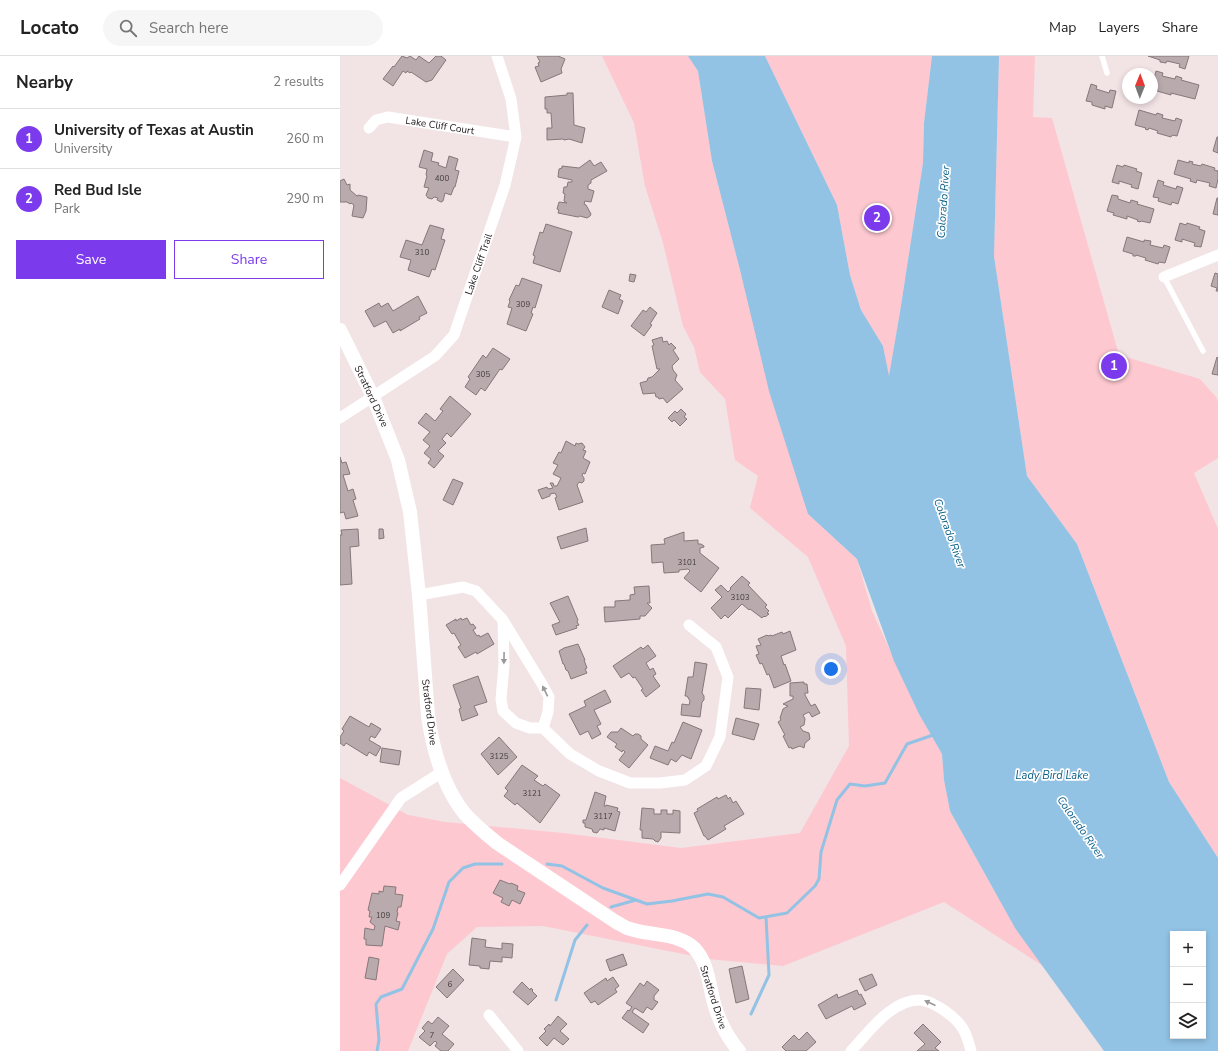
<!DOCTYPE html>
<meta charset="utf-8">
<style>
:root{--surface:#fff;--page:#f6f6f6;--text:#222;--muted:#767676;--line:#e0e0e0;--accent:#7c3aed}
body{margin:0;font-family:"Nunito Sans",sans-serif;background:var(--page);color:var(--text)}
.controls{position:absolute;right:12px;bottom:12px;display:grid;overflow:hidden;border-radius:0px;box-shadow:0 2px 6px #0003}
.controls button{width:36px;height:36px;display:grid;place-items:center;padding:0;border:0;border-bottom:1px solid var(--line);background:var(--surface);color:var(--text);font:20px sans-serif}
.compass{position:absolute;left:782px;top:12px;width:36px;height:36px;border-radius:50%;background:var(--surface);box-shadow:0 2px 6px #0003;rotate:1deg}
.you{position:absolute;left:491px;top:613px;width:14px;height:14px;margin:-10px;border:3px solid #fff;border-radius:50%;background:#1a73e8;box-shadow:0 0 0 6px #1a73e833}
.badge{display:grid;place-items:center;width:26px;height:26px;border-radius:50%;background:var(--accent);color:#fff;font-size:13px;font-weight:700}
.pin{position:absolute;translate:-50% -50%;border:2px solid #fff;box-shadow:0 1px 4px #0006}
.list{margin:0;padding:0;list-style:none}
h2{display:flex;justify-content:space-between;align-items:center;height:52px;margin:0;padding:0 16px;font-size:17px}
h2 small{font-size:13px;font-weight:400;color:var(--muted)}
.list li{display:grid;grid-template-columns:26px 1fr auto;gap:12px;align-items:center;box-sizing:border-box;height:60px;padding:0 16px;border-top:1px solid var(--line)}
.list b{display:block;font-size:15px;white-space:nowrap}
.list p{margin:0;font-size:13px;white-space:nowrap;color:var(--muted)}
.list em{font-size:13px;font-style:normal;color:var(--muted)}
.actions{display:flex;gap:8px;padding:12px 16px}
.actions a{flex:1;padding:9px 0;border:1px solid var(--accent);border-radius:0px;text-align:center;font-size:14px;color:var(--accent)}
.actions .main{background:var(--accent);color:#fff}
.icon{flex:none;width:22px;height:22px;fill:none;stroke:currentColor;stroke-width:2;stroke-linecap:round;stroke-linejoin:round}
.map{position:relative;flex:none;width:878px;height:995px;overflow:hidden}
header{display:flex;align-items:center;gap:24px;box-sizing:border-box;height:56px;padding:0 20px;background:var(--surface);border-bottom:1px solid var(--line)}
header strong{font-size:19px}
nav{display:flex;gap:22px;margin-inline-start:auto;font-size:14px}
.search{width:280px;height:36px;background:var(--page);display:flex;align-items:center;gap:10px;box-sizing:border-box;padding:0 14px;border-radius:22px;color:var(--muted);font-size:15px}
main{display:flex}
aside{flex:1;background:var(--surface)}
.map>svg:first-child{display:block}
.green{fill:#fdc8d0}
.water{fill:#92c2e4;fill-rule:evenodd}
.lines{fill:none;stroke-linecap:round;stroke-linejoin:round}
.stream{stroke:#92c2e4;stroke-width:3}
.building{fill:#b9abad;stroke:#86787a}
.service{stroke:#fff;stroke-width:5.5}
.minor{stroke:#fff;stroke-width:11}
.tertiary{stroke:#fff;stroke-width:14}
.oneway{fill:#9a9898}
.labels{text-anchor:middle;stroke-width:3.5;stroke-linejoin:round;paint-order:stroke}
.number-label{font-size:8px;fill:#453e3f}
.street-label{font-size:10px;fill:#1e191a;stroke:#fff}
.water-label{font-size:11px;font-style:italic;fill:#055c87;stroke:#fff}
</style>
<header>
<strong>Locato</strong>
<div class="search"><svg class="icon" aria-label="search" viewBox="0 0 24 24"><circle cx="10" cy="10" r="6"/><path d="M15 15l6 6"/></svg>Search here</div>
<nav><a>Map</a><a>Layers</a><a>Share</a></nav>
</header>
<main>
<aside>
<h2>Nearby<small>2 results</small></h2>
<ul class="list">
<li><span class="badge">1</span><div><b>University of Texas at Austin</b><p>University</p></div><em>260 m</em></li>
<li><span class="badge">2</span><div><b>Red Bud Isle</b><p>Park</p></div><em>290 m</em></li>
</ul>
<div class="actions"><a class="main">Save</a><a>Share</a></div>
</aside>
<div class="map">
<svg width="878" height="995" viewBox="0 0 878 995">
<rect width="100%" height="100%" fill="#f2e3e5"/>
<!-- green -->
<path class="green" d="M262 0H348L358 15 372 105 401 218 468 458 517 503 532 555 579 658 602 698 604 724 610 755 675 872 703 910 604 846 443 910 368 903 203 870 137 871 107 898 68 995H0V722L68 759 105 766 223 777 341 792 460 777 509 690 506 590 468 501 410 452 418 420 395 404 385 343 360 316 354 291 343 270 323 187 305 130 294 67Z
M425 0H592L584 67 583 107 560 256 549 322 543 290 521 254 510 219 497 149Z
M659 0H695L693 61 712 62 779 299 860 323 876 341 878 346V402L854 417 878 473V802L829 726 737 488 687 420 654 200Z"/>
<!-- water -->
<path class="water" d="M348 0H425L497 149 510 219 521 254 543 290 549 320 560 256 583 107 584 67 592 0H659L654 200 687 420 737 488 829 726 878 802V995H764L675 872 610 755 604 724 602 698 579 658 554 605 517 503 468 458 429 335 401 218 372 105 358 15ZM833 878H863V980H833Z"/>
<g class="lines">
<!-- stream -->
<path class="stream" d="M207 808 222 810 263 832 307 848 332 845 368 838 383 841 419 862 447 857 475 830 479 823 481 796 497 744 510 728 525 730 545 727 567 688 593 679
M271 851 296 844
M216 944 235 884 247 869
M411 958 429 919 426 861
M37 995 39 984 36 948 41 941 62 933 93 873 109 826 123 812 135 808H162"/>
</g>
<!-- building -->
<path class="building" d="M62 0 67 2 70 0 76 4 79 0 89 7 96 0H101L106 4 92 24 86 26 71 16 70 17 67 15 66 17 63 15 53 30 43 23 53 10 54 11Z
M197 0H218L225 3 221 13 222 17 201 26 195 11 199 10 198 7 200 6Z
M808 0H849L845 13 839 11 840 8 827 5 826 7 820 6V4Z
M816 15 823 17 822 20 835 23 836 20 842 22 841 24 859 29 855 43 831 37V39L817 35 818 33 812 32Z
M751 28 757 30 756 33 769 37 770 34 776 35 772 52 765 50V53L752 49V46L746 45Z
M227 37H233L234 69 245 72 242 87 229 83 224 84 223 83 207 84V72H212L211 57H207V53H205V41L227 39Z
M799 54 816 59 817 57 823 59 822 62 835 65 836 62 842 64 837 80 832 79 831 81 817 77 818 75 809 72 808 74 805 73 806 72 795 69Z
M877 81H878V97L873 95Z
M84 94 93 97 91 105 99 107 98 109 106 112 109 100 118 103 115 114 119 115 115 131H114L111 139 105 137 103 145 101 146 97 144 98 142 94 141 92 143 88 142 86 139 89 132 84 131 87 120 86 119 87 113 79 111Z
M250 104 254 110 261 106 267 115 251 124V127L248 129V133L254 135 251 146 245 145 244 148 246 149 251 158 250 160 247 162 240 160 238 161 218 157 219 154 217 153 219 146 227 147 224 145 225 138 223 137 224 131H227L228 126H232V124L218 121 219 113 222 112V110L239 112Z
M838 104 849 107V105L853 106 852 108 861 110 862 108 875 112 874 114 878 115V123L876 132 869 130 870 127 857 124 856 127 850 125 851 123 834 118Z
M777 109 783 111 784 109 797 113 796 115 802 117 798 133 791 131 792 129 779 125V128L772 126Z
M4 123 7 129 10 128V134L17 140H18V139L27 141 26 155 23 162 12 160 14 149 11 147 10 148 7 146H0V125Z
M818 124 824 126 823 129 836 133 837 130 843 132 838 148 832 146 831 149 818 145 819 142 813 141Z
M772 139 778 140V143L790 147 791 144 798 146 797 148 814 153 810 167 801 165 800 166 797 165 798 164 787 160V163L773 159 774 157 767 155Z
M877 142H878V159L873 158Z
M840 167 846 169 847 167 860 171 859 173 865 175 861 191 854 190 855 187 842 183V186L835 184Z
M206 168 232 176 220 216 193 207 195 200 193 199 200 176 203 177Z
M90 169 104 173 101 183 105 184 95 214 92 213 89 221 68 214 71 204 60 201 66 184 82 189Z
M787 181 804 186V184L811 185 810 189 823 192 824 189 830 191 825 207 819 206 818 208 805 204 806 202 796 199V200H793V198L783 195Z
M875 217 878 218V235H876L877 232 871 230Z
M290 218 296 219 294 226 289 225Z
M182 222 202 229 195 252 193 251 191 257 193 258 186 275 167 268 172 252 168 251 170 245 169 244 176 229 179 230Z
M269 234 281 239 279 243 283 245 278 258 262 251Z
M78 240 87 257 79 261 80 263 60 275V273L53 277 46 265 34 271 25 255 39 247 41 251 48 247 53 255Z
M310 251 317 257 310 268 312 269 304 280 291 270 303 254 306 256Z
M322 281 323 286 327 285 329 289 331 287 336 292 333 294 339 303 332 310 333 314 337 319 335 324 343 333 327 347 323 342 319 343 318 341H316L315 337 303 338 300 327 307 325 308 322 312 321 320 313H317L312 290 314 289 312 284Z
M153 292 170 303 162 314 160 313 145 335 141 332 136 339 125 331 130 323 128 321 143 299 146 302Z
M877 301 878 302V319L872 318Z
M110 340 131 358 111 381 107 377 102 383 106 387 98 395 104 400 94 412 88 407 91 403 84 397 90 390 83 384 90 376 78 367 86 357 95 365 103 355 100 353Z
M341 353 346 358 344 361 347 363 340 370 334 364 332 366 328 362 335 355 337 357Z
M226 385 235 390 236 387 238 388 242 387 245 391 243 394 246 395 243 402 250 406 245 418 243 417 242 419 244 422V425L242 427 239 426 237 429 243 446 219 454 215 442 217 441 215 437 210 438V440L202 443 198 434 207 431 208 433 213 432 210 427H213L214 430H217L221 422 213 418 218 409 213 407 219 396 221 397Z
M0 401 2 407 6 406 10 418 3 419 8 435 13 433 16 443 13 444 18 460 6 463 4 456 0 457Z
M113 423 123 427 113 449 103 444Z
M246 472 248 485 221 493 217 481Z
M18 473 19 490 10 491 12 528 0 529V479H2L1 474Z
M39 473H43L44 482 39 483Z
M344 476V485L358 484V488H361L364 490V491L360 492V497L379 512 361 536 344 522 350 515 348 513 339 514V516L324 517 323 506 312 507 311 489 325 488 324 483Z
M402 520 410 527 408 529 427 549 425 551 429 555 427 557 429 558 425 561 424 560 422 562 410 553 409 554 402 548 388 562 385 559 381 563 371 552 382 541 375 534 381 529 388 536 391 533 390 532Z
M309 530 310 547H307L312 552 305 560H300V563L265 566 264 551H275V545L290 544V539L295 538 294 531Z
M228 540 238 564 237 566 239 569 236 570 237 572 216 579 212 569 220 566 210 547Z
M121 562 122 564 127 562 131 569 133 568 136 572 133 574 137 580 139 579 140 581 148 577 154 588 137 598 136 596 125 602 118 591 121 589 114 577 112 578 106 569 116 563V565Z
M450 575 456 594 441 600 444 609 445 608 451 625 434 632 429 618 427 619 422 607 420 608 416 599 419 598 416 590 421 589 418 583 427 579 428 580 431 579 432 580 442 576 443 578Z
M238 588 245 604H244L247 612 245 613 247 617 231 623 228 615 226 614 224 608H223L219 595 224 592Z
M308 589 316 600 306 607 310 614 313 612 316 618 313 620 320 630 306 641 301 634 303 633 295 621 293 622 289 617 281 622 273 610 301 591 303 593Z
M355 606 367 608 362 637 364 640V644L362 646 360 661 341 659 342 648 349 649 350 645 347 640H345L348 621H353Z
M138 620 147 646 134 650 138 659 122 665 119 653 121 652 113 629Z
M464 626V628H467L468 637H465V639L471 650 475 648 480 657 472 661 469 656 463 659 465 663 464 669 460 671 463 675 469 677 470 683 465 687 464 692 460 690 452 693 451 691 449 692 443 680 445 679 438 666 441 664 440 662 443 653 448 650 443 648 453 643V640H450V627Z
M406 632 421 633 419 654 404 652Z
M265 634 271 646 254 654 261 668 257 670 261 678 252 683 248 675 240 679 229 658 246 650 244 645Z
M10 660 29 671 31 667 41 673 35 682 31 680 29 684 41 691 36 700 29 696 27 700 6 687 4 690 0 687 1 685 0 681 4 675 2 673Z
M396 662 419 668 414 684 392 678Z
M343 666 362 674 351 703 342 699 336 706 331 703 328 709 310 702 315 690 328 695 332 686 334 687Z
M281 672 293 680 295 678H298L301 680V683L308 689 289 712 279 704 285 696 283 694 282 696 275 691 277 688 267 681 271 676H278Z
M159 681 177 701 158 719 141 698Z
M42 692 61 695 59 709 40 706Z
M182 709 198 720 194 724 203 730 205 728 220 739 200 767 177 747 175 749 164 740 168 735 165 732Z
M255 736 266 740 264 750H266V749L278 752 277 755 280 756 275 775 264 772V774L260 773 257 777 253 776 252 773 245 771V767H243V764H246Z
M386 739 388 743 390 741 393 747 396 745 404 758 384 770 386 773 368 784 365 780H364L354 757 358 755 357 753 377 741 378 743Z
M302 752 314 753V758H321V754H327V758H333V754L340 755V777L321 776V782L318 786 315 785 313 783 302 782V774H300Z
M160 824 170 828 171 827 178 830 177 834 185 837 180 848 172 844 169 850 161 846 163 842 153 837Z
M44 830 56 831 55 838 63 839 61 851H58L57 856 58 857 56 865 60 866 58 874 45 870 42 890 26 889V883H24L25 872 34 874 35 870 30 866 32 861H29L30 855 28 854 32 837 39 838V835L43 836Z
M132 882 146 884 145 891 162 893V887L173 888 172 902 162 901V906L150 905 149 913 140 912V910L129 909Z
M283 898 287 909 270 915 266 904Z
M29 901 39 903 36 924 25 922Z
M402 910 409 943 396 947 389 913Z
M113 913 124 924 107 942 96 931Z
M532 918 537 929 525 935 519 923Z
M273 921 279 930 275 933 277 936 258 949 255 945 251 947 244 937 266 922 267 925Z
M307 925 319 934 314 940V944L318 946 312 954 307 951 303 957 295 952 292 956 309 968 303 977 282 962 288 954 289 955 292 951 286 947 300 927 304 930Z
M182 926 190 934 191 932 193 934 192 935 197 940 188 949 173 936Z
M517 934 519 939 521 938 526 948 514 954 512 950 486 963 478 949 497 938 498 942Z
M218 960 227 968 220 975 229 983 223 989 214 982 207 990 199 982 206 975 204 973 209 968 210 970Z
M98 961 109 970 102 978 114 988 108 995H101L95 990 97 987 95 985 90 990 79 981 85 975 82 972 88 965 92 968Z
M583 968 601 986 595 992 599 995H577L585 988 574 977Z
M467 976 476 986 466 995H446L442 991 454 979 459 984Z"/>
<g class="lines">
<!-- service -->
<path class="service" d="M762 0 767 17
M824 221 863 295"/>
<!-- minor -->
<path class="minor" d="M29 72 36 64 48 61 176 81
M824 221 878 199
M0 362 95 300 114 279 165 129 176 81 171 43 157 0
M79 539 123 531 136 535 163 564 202 628 209 641 208 656 203 672
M163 564 164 609 161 643 163 655 176 667 190 672H203L230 698 259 715 290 727H320L345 724 366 710 380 681 388 621 376 591 349 569
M0 829 61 742 102 716
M149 959 178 995
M511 995C529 976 552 943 580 944 588 944 599 951 605 955 622 967 626 975 631 995"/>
<!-- tertiary -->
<path class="tertiary" d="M0 274 33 341 58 404 70 456 79 539 88 660C93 694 103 731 125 758 135 769 146 778 157 787L276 866C280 868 283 870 287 872 308 880 337 876 354 892 368 906 369 929 374 947 379 965 387 981 399 995"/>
</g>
<!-- one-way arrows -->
<defs><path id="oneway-solid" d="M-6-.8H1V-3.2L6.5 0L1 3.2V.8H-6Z"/></defs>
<g class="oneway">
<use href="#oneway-solid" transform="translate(164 602) rotate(91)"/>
<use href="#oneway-solid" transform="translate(205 635) rotate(-116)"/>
<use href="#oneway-solid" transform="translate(590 947) rotate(-156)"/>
</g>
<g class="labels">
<!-- number labels -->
<g class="number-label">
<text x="102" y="125">400</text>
<text x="82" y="199">310</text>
<text x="183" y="251">309</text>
<text x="143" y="321">305</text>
<text x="347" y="509">3101</text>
<text x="400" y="544">3103</text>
<text x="159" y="703">3125</text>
<text x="192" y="740">3121</text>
<text x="263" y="763">3117</text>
<text x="43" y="862">109</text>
<text x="110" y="931">6</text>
<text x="92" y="982">7</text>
</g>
<!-- street labels -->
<g class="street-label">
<text transform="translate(100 69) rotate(9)" y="4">Lake Cliff Court</text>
<text transform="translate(138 208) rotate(-71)" y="4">Lake Cliff Trail</text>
<text transform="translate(32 340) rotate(65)" y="4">Stratford Drive</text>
<text transform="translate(90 656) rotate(83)" y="4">Stratford Drive</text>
<text transform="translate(374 941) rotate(72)" y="4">Stratford Drive</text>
</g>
<!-- water labels -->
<g class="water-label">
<text transform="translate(603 146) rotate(-86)" y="4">Colorado River</text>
<text transform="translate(610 477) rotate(70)" y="4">Colorado River</text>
<text x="712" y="723">Lady Bird Lake</text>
<text transform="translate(741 771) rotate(55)" y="4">Colorado River</text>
</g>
</g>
</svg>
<div class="controls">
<button>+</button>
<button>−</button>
<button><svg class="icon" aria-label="layers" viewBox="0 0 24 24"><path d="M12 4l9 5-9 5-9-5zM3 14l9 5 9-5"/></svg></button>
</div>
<svg class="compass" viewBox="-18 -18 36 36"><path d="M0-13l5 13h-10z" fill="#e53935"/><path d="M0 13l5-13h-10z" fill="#767676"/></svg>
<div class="you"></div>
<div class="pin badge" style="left:774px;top:310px">1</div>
<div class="pin badge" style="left:537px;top:162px">2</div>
</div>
</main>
